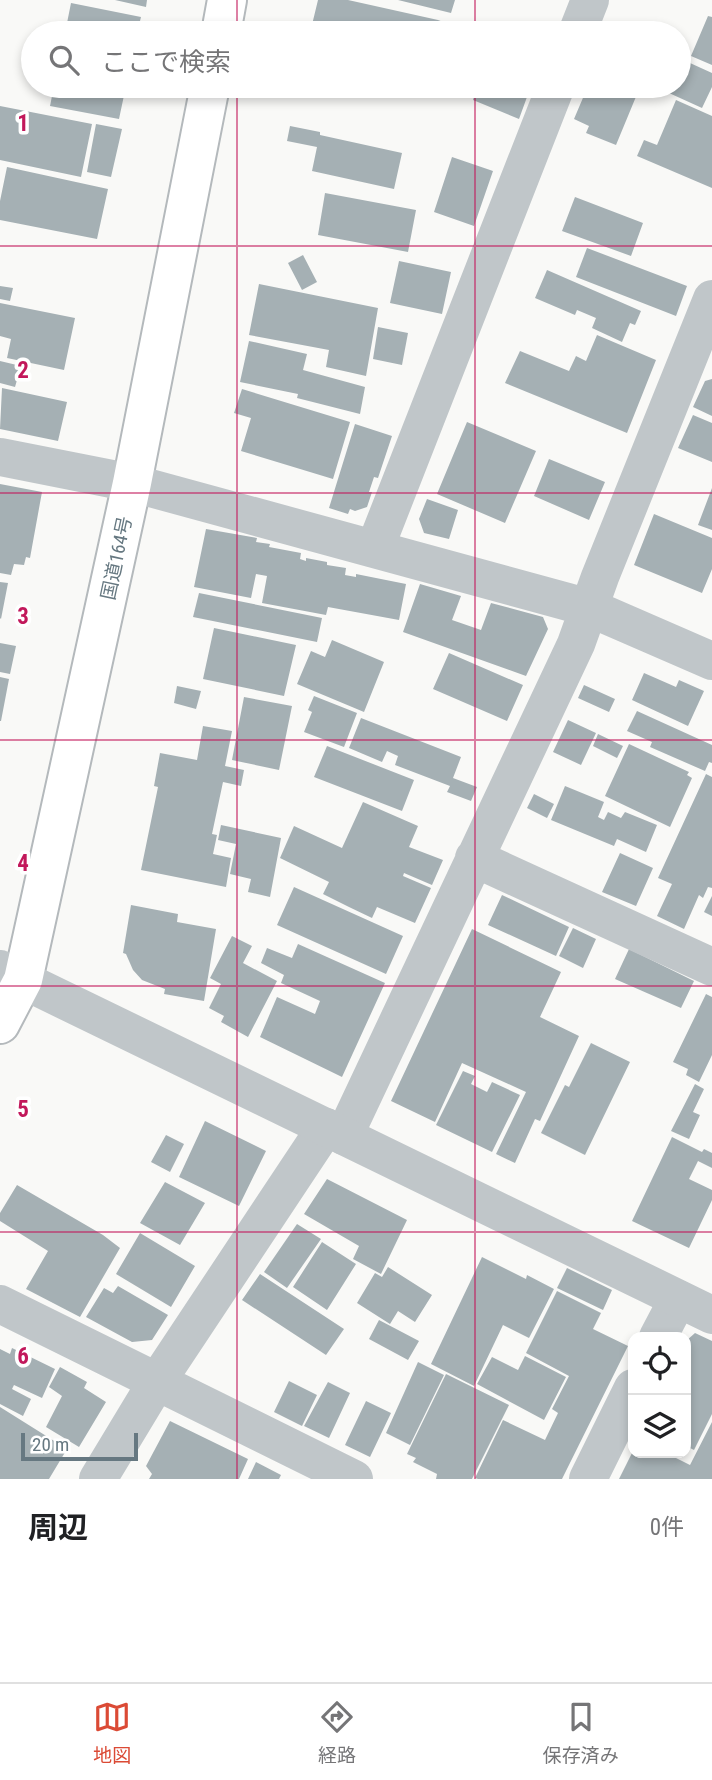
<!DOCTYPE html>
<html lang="ja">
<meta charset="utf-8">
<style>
:root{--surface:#fff;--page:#f6f6f6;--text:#202124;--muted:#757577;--line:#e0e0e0;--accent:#db4a35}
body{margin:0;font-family:"Roboto Condensed","Noto Sans JP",sans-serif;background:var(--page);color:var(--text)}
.controls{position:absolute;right:21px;bottom:21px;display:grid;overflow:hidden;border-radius:14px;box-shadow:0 4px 10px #0003}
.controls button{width:63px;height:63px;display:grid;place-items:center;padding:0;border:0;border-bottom:2px solid var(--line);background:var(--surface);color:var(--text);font:35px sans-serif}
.scale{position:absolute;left:21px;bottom:18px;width:117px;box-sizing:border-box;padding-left:7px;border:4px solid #667881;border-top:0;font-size:19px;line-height:24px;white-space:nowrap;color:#667881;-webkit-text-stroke:5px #fff;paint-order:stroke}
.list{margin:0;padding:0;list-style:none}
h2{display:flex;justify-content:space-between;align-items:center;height:91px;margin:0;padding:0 28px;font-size:30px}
h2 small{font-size:23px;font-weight:400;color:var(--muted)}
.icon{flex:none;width:38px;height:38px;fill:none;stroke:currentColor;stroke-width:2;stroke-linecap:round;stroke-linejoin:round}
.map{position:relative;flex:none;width:712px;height:1479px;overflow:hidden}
.search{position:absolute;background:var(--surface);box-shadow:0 4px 10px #0003;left:21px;right:21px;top:21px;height:77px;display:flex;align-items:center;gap:18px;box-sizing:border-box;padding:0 24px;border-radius:38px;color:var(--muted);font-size:26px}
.sheet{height:203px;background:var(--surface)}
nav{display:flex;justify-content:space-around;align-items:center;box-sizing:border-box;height:98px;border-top:2px solid var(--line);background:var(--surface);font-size:19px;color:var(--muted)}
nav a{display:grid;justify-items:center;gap:4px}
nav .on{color:var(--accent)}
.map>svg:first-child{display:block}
.building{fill:#a5b0b4}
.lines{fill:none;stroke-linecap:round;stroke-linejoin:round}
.trunk-casing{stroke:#b4b9bc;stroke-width:42}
.minor{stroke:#c0c6c9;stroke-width:38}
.tertiary{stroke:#c0c6c9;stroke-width:38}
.trunk{stroke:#fff;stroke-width:38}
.grid{fill:none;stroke:#c2185b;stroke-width:2;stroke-opacity:0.55}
.labels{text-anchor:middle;stroke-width:7;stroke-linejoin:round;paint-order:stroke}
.street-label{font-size:19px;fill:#667881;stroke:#fff}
.grid-label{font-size:23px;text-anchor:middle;font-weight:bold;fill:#c2185b;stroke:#fff;stroke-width:7;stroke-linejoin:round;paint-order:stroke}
</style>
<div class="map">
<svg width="712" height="1479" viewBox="0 0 712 1479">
<rect width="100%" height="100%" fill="#f9f9f7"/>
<!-- building -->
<path class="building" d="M115 0H147L146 7Z
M318 0H348L438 20 472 33H310Z
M398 0H455L451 13Z
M71 3 141 17 137 33H65Z
M708 16 712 17V65L691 56Z
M610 21 632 29 631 33H606Z
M679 58 712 73V87L702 108 658 88 659 86H679Z
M54 86H126L119 119 50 106Z
M424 86H531L519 119 473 100 475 93 448 88 446 96 422 92Z
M588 86 640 87 616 145 586 133 589 126 574 119Z
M676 100 712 116V188L637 156 644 140 657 145Z
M0 106 92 124 81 177 0 160Z
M96 124 122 129 111 177 87 172Z
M290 126 320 132V135L402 153 394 189 312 171 317 147 287 141Z
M452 157 493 171 474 226 434 212Z
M7 167 108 189 97 239 0 220V201Z
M325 193 416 210 408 252 318 235Z
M575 197 643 223 631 256 562 231Z
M587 248 687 286 676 316 576 277Z
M303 255 317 282 302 290 288 263Z
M399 261 451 272 442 314 390 303Z
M547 270 641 311 635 325 630 323 622 342 592 328 596 318 577 310 575 315 535 298Z
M259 284 378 308 366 376 326 367 329 350 249 335Z
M0 286 13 288 10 301 0 299Z
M0 303 75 318 64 370 7 358 11 339 0 336Z
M378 327 408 333 402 365 373 359Z
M597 335 656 360 627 433 505 383 520 351 569 371 576 356 586 361Z
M249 341 307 354 303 370 365 387 360 414 297 398 298 394 240 382Z
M0 361 21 366 15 387 0 383Z
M712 379V416L693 407 705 381Z
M2 388 67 402 58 441 0 429Z
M242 389 350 422 333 479 241 451 251 418 234 413Z
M693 415 712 423V462L678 448Z
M467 422 536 451 505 523 437 494Z
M355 424 392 436 378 478 374 477 369 492H372L367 507 355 511 350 509 348 514 329 508Z
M549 459 605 482 589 520 534 496Z
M0 484 42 492 30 558 26 557 24 565 14 564 11 575 0 573Z
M712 488V530L698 525Z
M427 499 458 510 449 539 424 533 419 519Z
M654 514 712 538V569L702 593 634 565Z
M206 529 257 538 256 542 270 544 269 547 301 553 300 559 306 561V558L327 562V565L346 568 345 575 356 577V574L406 584 399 620 328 607 326 615 262 603 267 576 256 574 251 598 194 587Z
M0 582 8 583 1 619 0 618Z
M420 584 461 596 452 620 481 630 491 603 543 617 548 629 526 676 403 632Z
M199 593 322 618 317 642 193 617Z
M214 628 296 645 284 696 203 679Z
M332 640 384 662 364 712 297 684 311 651 325 657Z
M0 643 16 646 10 674 0 672Z
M449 653 523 685 507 721 433 689Z
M644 673 676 687 679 680 704 691 688 726 632 700Z
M0 677 9 679 1 721H0Z
M584 685 615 699 609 712 578 698Z
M177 686 201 691 196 709 174 703Z
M314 696 357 713 344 747 304 732 312 712 308 710Z
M244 697 292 706 279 770 232 760Z
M637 711 712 745V763L709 762 705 771 650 747 652 742 627 731Z
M361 718 461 757 453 778 477 787 471 801 447 792 450 786 395 765 398 756 387 751 382 762 349 748Z
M568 720 596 733 581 765 553 752Z
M203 726 232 731 225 766 244 770 241 786 223 782 212 834 217 835 213 854 231 858 226 887 141 870 158 787 154 786 160 753 197 760Z
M598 734 623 746 617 758 593 746Z
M629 744 689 772 687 775 692 778 670 827 605 796Z
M327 746 414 780 402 811 314 777Z
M706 774 712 777V888L708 887 703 898 699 895 684 929 657 916 672 884 658 878Z
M565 786 604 802 598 817 604 820 608 812 621 818 625 812 657 825 646 852 617 839 614 846 551 820Z
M534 794 554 804 547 818 527 808Z
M363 802 418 826 409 847 443 860 432 885 404 873 403 876 431 888 415 923 377 907 372 918 349 907 323 894 329 882 280 858 294 826 342 848Z
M221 825 281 838 270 897 248 892 251 879 230 874 236 844 218 840Z
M620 853 653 868 636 906 602 892Z
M294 887 403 936 386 974 277 925Z
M502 895 569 927 556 956 488 925Z
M712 896V916L704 912Z
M131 905 178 914 177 922 216 929 204 1001 164 994 165 989 142 980 133 970 126 954 123 953Z
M573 928 596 939 583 968 559 956Z
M472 929 561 972 540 1017 579 1036 540 1121 535 1119 515 1163 496 1154 526 1092 462 1063 435 1122 391 1101Z
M232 936 252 946 243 963 277 981 248 1037 221 1022 224 1016 209 1008 221 984 210 978Z
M298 944 385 983 342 1077 260 1037 277 997 315 1014 320 1001 281 983 284 975 261 963 267 948 292 958Z
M629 949 694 981 681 1008 615 979Z
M706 994 712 997V1055L699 1082 686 1075 688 1069 673 1062Z
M591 1043 630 1062 585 1155 541 1133 565 1085 569 1087Z
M463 1071 475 1076 471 1084 487 1092 492 1082 520 1095 492 1152 436 1125Z
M695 1084 704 1089 693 1112 700 1115 689 1139 671 1131Z
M205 1121 266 1151 239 1206 179 1177Z
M166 1135 184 1144 170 1172 151 1162Z
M672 1137 702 1152 704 1149 712 1153V1168L698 1161 689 1179 712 1190V1200L689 1248 632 1221Z
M327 1179 407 1220 381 1274 353 1259 359 1246 304 1214Z
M165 1182 205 1203 180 1245 140 1223Z
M17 1185 103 1235 120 1248 80 1317 26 1289 48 1251 0 1221V1213Z
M297 1224 321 1239 287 1288 264 1272Z
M140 1233 195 1266 171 1307 116 1274Z
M322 1242 356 1264 327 1310 293 1287Z
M482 1257 526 1279 527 1275 554 1289 529 1338 503 1325 474 1386 431 1364Z
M388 1267 432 1295 415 1322 398 1311 390 1324 357 1303 375 1273 382 1277Z
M567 1268 612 1290 603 1310 557 1288Z
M260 1274 344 1329 326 1355 242 1300Z
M118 1286 168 1315 152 1340 132 1342 86 1317 104 1288 113 1293Z
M557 1291 601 1313 593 1329 628 1346 562 1479H478L475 1478 503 1420 545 1440 558 1413 552 1409 569 1376 526 1353Z
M379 1320 419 1341 408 1360 369 1339Z
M695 1333 712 1341V1414L694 1450 686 1446V1341Z
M12 1348 55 1369 42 1398 14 1385 12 1389 31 1399 23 1416 0 1404V1349L10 1354Z
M525 1356 566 1377 544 1420 477 1384 492 1357 518 1370Z
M418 1362 444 1375 410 1445 386 1433Z
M60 1367 87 1382 84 1388 106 1402 79 1447 46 1427 62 1396 49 1387Z
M446 1374 509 1405 472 1479H436L437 1474 413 1462 416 1458 407 1454Z
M289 1381 317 1395 302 1426 274 1412Z
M328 1382 350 1393 329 1438 304 1426Z
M366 1401 391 1413 370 1457 345 1445Z
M0 1407 67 1449 49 1479H0Z
M170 1421 248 1459 239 1479H149L152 1474 146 1466Z
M712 1422V1479H619L632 1453H666L690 1465Z
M256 1462 281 1475 279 1479H248Z"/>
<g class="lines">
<defs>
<path id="trunk" d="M221 33 227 0
M0 1024 23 980 132 483 210 86"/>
</defs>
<!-- trunk casing -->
<use href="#trunk" class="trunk-casing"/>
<!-- minor -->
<path class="minor" d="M577 33 590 0
M0 457 132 483 590 608 712 661
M375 548 556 86
M474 858 712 967
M344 1136 576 644 600 577 712 299
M0 1304 354 1479
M658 1337 678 1299
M98 1479 156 1383 326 1127
M588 1479 633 1388"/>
<!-- tertiary -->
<path class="tertiary" d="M0 969 712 1315"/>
<!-- trunk -->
<use href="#trunk" class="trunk"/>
</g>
<!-- grid -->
<path class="grid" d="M237 0V33M475 0V33M237 86V1479M475 86V1479M0 246H712M0 493H712M0 740H712M0 986H712M0 1232H712"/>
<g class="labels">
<!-- street labels -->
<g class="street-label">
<text transform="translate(116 558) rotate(-78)" y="7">国道164号</text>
</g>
</g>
<g class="grid-label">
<text x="23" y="131">1</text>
<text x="23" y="378">2</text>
<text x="23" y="624">3</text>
<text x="23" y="871">4</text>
<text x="23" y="1117">5</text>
<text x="23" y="1364">6</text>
</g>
</svg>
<div class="controls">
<button><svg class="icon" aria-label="locate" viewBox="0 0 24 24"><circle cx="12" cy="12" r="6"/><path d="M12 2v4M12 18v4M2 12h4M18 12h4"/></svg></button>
<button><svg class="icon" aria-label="layers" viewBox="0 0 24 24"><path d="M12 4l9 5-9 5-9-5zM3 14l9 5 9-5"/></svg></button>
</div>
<div class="scale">20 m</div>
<div class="search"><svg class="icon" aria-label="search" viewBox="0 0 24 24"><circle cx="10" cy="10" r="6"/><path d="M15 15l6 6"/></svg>ここで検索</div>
</div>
<section class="sheet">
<h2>周辺<small>0件</small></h2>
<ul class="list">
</ul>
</section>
<nav>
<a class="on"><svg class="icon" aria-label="map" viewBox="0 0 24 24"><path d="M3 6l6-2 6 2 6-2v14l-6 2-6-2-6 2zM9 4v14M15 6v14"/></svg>地図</a>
<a><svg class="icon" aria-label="directions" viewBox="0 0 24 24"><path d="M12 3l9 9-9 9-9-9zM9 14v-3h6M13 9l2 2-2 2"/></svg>経路</a>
<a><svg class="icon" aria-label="saved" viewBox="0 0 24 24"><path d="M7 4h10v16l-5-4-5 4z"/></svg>保存済み</a>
</nav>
